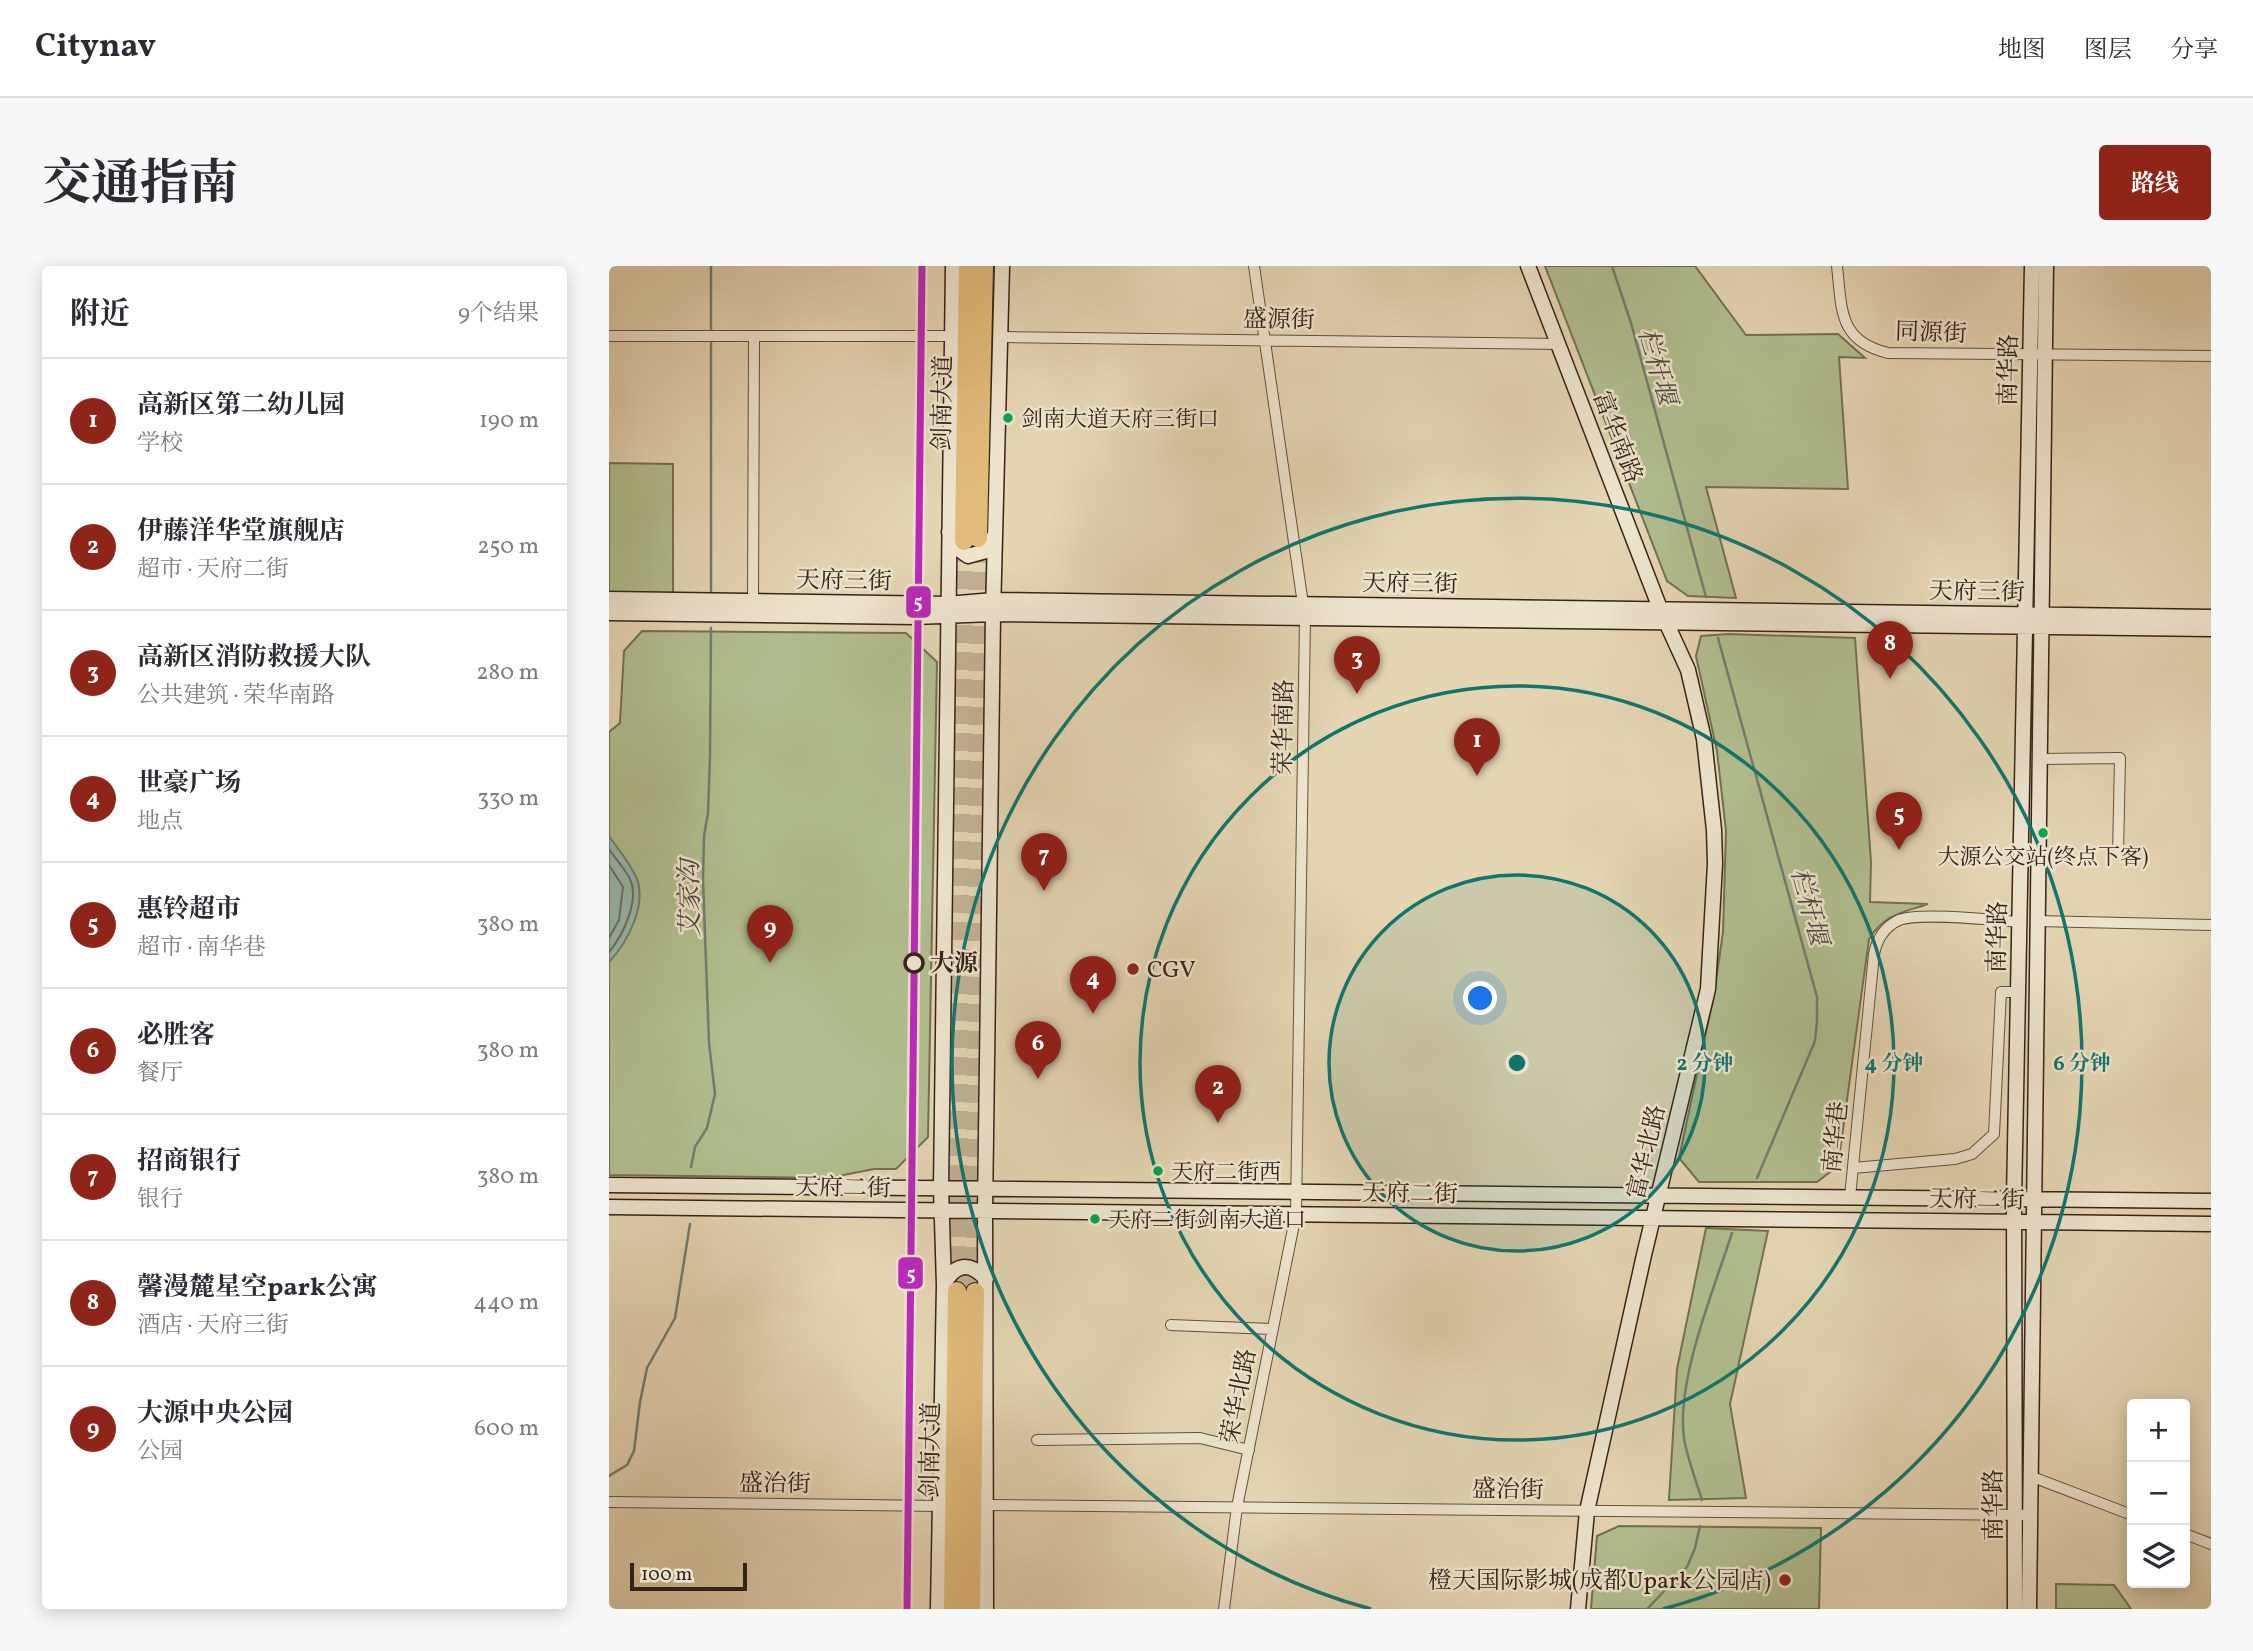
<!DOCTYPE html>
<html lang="zh">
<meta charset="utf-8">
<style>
:root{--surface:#fff;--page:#f7f7f7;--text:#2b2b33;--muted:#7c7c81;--line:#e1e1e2;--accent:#8f2418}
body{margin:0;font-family:Vollkorn,"Noto Serif SC",serif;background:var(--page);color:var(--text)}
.controls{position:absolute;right:21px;bottom:21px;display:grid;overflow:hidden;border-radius:7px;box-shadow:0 4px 18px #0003}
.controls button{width:63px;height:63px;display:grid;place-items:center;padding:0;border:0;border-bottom:2px solid var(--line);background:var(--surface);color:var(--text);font:35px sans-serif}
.scale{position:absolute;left:21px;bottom:18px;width:117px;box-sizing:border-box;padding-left:7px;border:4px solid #362318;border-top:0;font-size:19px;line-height:24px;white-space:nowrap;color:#362318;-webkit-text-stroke:5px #eee4ce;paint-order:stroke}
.you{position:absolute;left:872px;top:733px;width:24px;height:24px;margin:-18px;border:5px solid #fff;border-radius:50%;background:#1a73e8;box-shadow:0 0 0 10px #1a73e833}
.badge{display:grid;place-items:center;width:46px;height:46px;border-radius:50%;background:var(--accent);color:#fff;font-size:23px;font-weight:700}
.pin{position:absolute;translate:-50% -58px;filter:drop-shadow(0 2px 4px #0008)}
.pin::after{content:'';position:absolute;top:37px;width:24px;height:21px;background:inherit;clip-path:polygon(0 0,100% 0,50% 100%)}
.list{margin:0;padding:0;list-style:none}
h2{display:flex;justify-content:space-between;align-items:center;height:91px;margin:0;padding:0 28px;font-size:30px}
h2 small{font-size:23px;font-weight:400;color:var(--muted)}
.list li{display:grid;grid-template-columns:46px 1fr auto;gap:21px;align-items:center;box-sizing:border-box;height:126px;padding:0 28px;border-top:2px solid var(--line)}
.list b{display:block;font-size:26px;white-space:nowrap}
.list p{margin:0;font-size:23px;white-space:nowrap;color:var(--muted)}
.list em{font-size:23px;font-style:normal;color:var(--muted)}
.icon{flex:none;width:38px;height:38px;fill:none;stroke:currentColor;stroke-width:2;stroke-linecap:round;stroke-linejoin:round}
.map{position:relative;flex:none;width:1602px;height:1343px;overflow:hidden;border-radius:7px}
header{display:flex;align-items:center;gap:42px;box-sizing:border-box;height:98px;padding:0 35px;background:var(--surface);border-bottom:2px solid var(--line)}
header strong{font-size:33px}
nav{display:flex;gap:38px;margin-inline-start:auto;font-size:24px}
.intro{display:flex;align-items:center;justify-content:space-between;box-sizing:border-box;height:168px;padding:0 42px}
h1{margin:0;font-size:49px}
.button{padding:18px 32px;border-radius:7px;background:var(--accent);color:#fff;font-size:24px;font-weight:700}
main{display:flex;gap:42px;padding:0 42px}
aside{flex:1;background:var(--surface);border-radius:7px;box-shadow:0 4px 18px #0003}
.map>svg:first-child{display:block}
.green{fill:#b1be8f;stroke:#747054;stroke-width:2}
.water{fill:#96b9ad;stroke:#707d71;stroke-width:2}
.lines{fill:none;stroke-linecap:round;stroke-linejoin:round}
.shore{stroke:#666e62;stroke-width:2}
.stream{stroke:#707d71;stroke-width:2.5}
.highway-tunnel{stroke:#c2b194;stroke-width:18;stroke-dasharray:18 9;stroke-linecap:butt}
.street-casing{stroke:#62503f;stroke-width:12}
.secondary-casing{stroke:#362318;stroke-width:17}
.highway-casing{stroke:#362318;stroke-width:20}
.street{stroke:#eee4ce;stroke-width:10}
.secondary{stroke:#eee4ce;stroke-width:14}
.highway{stroke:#e2ba7a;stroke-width:18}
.metro-1-casing{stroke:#eee4ce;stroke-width:12}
.metro-1{stroke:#bb29bb;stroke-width:7}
.ring{fill:none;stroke:#0f766e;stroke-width:3.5}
.bus-dot{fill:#00a651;stroke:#eee4ce;stroke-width:2.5}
.stop-dot{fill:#eee4ce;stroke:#362318;stroke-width:3.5}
.poi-dot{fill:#8f2418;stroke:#eee4ce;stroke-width:2.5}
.labels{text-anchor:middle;stroke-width:5;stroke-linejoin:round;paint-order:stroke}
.bus-label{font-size:22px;fill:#362318;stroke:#eee4ce;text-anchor:start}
.street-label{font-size:24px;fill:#362318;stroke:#eee4ce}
.stop-label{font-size:24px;font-weight:bold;fill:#362318;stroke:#eee4ce;text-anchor:start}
.poi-label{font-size:24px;fill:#362318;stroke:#eee4ce;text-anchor:start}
.water-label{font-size:26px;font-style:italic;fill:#4e483d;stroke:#eee4ce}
.centre{fill:#0f766e;stroke:#eee4ce;stroke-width:3.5}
.ring-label{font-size:21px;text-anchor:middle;font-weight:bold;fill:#0f766e;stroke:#eee4ce;stroke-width:5;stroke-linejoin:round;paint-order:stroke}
.line-badge{stroke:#eee4ce;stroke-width:2.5}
.badge-label{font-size:19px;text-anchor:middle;font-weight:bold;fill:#fff}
</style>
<header>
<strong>Citynav</strong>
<nav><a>地图</a><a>图层</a><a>分享</a></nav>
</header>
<div class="intro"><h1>交通指南</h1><a class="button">路线</a></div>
<main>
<aside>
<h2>附近<small>9个结果</small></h2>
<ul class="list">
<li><span class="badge">1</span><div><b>高新区第二幼儿园</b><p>学校</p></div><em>190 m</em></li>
<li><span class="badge">2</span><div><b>伊藤洋华堂旗舰店</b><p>超市 · 天府二街</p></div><em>250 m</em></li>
<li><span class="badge">3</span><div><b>高新区消防救援大队</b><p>公共建筑 · 荣华南路</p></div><em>280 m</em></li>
<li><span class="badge">4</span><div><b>世豪广场</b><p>地点</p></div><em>330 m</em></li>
<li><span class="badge">5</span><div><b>惠铃超市</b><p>超市 · 南华巷</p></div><em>380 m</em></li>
<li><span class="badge">6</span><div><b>必胜客</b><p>餐厅</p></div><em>380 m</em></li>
<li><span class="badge">7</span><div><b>招商银行</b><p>银行</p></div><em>380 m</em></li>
<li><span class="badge">8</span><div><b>馨漫麓星空park公寓</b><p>酒店 · 天府三街</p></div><em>440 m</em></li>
<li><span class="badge">9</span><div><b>大源中央公园</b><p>公园</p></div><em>600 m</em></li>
</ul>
</aside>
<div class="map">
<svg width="1602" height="1343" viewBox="0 0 1602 1343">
<rect width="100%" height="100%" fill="#e5d5b3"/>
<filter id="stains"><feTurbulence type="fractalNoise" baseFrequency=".00286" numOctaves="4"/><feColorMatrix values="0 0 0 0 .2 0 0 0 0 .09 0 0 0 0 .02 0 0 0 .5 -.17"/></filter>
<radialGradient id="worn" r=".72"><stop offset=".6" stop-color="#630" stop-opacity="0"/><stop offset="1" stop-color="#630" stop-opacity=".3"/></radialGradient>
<!-- green -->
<path class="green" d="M936 0H1086L1137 69 1229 68 1256 92 1230 91 1239 223 1097 221 1127 332 1079 330 1058 315Z
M0 197 64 198V328L0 327Z
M33 365 297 367 328 396 319 871 287 903H265L219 912 0 909V466L11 457 15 385Z
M1119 368 1246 372 1262 596 1261 636 1319 638C1292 647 1276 648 1260 673L1229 900 1208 916H1090L1070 892 1105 729 1114 666 1117 565 1108 485 1087 390 1092 370Z
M1097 962 1159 965 1121 1138 1137 1232 1060 1234 1068 1103Z
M1010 1260 1212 1262 1210 1343H982L988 1270Z
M1447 1318 1505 1319 1522 1343H1447Z"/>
<!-- water -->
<path class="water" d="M0 570C9 583 21 597 27 611 39 638 18 677 0 696Z"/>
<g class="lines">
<!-- shore -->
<path class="shore" d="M0 583C6 592 14 601 20 611 32 633 14 669 0 686
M0 599 14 621 10 654 0 672"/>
<!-- stream -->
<path class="stream" d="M1003 0 1022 57 1097 331
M102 66V0
M102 325V73
M1109 372 1208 731V755L1206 775 1148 912
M82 901 86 881 98 862 106 828 100 777 94 614 95 570 99 547 101 490 102 362
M0 1210 18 1199 25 1185 31 1136 38 1102 66 1052 81 958
M1093 1234C1087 1214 1078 1192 1075 1172 1067 1114 1105 1023 1123 967
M1038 1343 1078 1301 1086 1282 1091 1260"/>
<!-- highway-tunnel -->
<path class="highway-tunnel" d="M348 1025 355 275
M366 1026 369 273"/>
<defs>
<path id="street" d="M1228 0C1233 43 1229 75 1279 87L1602 90
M0 70H344
M391 71 948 78
M144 335 145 70
M1431 493 1511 492 1509 589
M1428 655 1602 659
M1244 902 1346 893 1363 888 1385 868 1392 726H1409
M1241 931 1265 688C1268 673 1275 661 1290 654 1311 646 1385 654 1411 656
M562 1059 663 1063
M428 1174 591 1172 640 1184
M1421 1210 1523 1249
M0 1236 332 1240
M377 1239 1420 1249
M1576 1268 1602 1278
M615 1343 628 1241 687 948 696 352 645 0"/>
<path id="secondary" d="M919 0 1052 345 1079 404 1095 473 1105 564 1106 598 1099 723 1035 989 978 1245 969 1343
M340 266 348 282 359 290 377 285 385 270
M0 333 338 338 385 334 1602 351
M0 347 306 351 384 348 1602 363
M0 919 1602 935
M0 941 1602 958
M335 1018C346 998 360 995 377 1013
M329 1343 335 1019 332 922 344 0
M377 1343 376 945 384 348 393 0
M1406 1343 1405 933 1423 0
M1420 1343 1437 0"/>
<path id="highway" d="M369 272 375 0
M355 275 359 0
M344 1343 348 1025
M362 1343 366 1026"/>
</defs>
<!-- street casing -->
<use href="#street" class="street-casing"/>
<!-- secondary casing -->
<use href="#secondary" class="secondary-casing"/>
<!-- highway casing -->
<use href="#highway" class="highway-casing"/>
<!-- street -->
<use href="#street" class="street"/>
<!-- secondary -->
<use href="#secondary" class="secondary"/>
<!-- highway -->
<use href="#highway" class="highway"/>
<defs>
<path id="metro-1" d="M298 1343 313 0"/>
</defs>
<!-- metro-1 casing -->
<use href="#metro-1" class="metro-1-casing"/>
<!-- metro-1 -->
<use href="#metro-1" class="metro-1"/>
</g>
<!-- distance rings -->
<circle cx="908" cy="797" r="188" fill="#0f766e" fill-opacity=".12"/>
<g class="ring">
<circle cx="908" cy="797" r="188"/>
<circle cx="908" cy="797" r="377"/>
<path d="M762 1343A565 565 0 1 1 1054 1343"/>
</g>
<!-- markers -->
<g class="bus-dot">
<circle cx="399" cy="152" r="6"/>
<circle cx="1434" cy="567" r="6"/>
<circle cx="549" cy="905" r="6"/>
<circle cx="486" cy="953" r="6"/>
</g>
<circle class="stop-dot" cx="305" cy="697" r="9"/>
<g class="poi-dot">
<circle cx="524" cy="703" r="7"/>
<circle cx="1176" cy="1314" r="7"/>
</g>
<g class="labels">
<!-- bus labels -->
<g class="bus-label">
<text x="412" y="160">剑南大道天府三街口</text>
<text x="1434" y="598" text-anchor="middle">大源公交站(终点下客)</text>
<text x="562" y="913">天府二街西</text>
<text x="499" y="961">天府二街剑南大道口</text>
</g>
<!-- street labels -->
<g class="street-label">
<text transform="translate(670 53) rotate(1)" y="8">盛源街</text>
<text transform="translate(1322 66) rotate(2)" y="8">同源街</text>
<text transform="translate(1399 104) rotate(-89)" y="8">南华路</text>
<text transform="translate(333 137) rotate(-89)" y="8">剑南大道</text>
<text transform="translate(1009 171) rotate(69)" y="8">富华南路</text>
<text transform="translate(235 314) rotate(1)" y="8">天府三街</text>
<text transform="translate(801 317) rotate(1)" y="8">天府三街</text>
<text transform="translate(1368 325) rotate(1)" y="8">天府三街</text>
<text transform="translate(674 461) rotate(-89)" y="8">荣华南路</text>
<text transform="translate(1388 671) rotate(-89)" y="8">南华路</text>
<text transform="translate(1226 871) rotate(-84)" y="8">南华巷</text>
<text transform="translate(1037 886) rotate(-77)" y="8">富华北路</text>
<text transform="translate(234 921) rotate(1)" y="8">天府二街</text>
<text transform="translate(801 927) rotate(1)" y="8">天府二街</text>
<text transform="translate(1368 933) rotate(1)" y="8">天府二街</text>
<text transform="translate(629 1130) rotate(-79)" y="8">荣华北路</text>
<text transform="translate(321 1184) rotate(-89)" y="8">剑南大道</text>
<text transform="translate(166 1217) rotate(1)" y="8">盛治街</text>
<text transform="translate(899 1223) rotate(1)" y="8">盛治街</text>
<text transform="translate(1384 1239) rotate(-90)" y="8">南华路</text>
</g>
<!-- stop labels -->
<g class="stop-label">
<text x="321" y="705">大源</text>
</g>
<!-- poi labels -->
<g class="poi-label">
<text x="538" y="711">CGV</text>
<text x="1162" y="1322" text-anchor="end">橙天国际影城(成都Upark公园店)</text>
</g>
<!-- water labels -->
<g class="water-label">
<text transform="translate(1049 100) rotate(74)" y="9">栏杆堰</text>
<text transform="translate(80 633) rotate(-91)" y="9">艾家沟</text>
<text transform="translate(1201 640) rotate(75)" y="9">栏杆堰</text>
</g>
</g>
<circle cx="908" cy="797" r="10" class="centre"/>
<g class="ring-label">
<text x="1096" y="804">2 分钟</text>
<text x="1285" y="804">4 分钟</text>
<text x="1473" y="804">6 分钟</text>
</g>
<g class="line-badge">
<rect x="296" y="319" width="27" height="34" rx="7" fill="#bb29bb"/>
<rect x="288" y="990" width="27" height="34" rx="7" fill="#bb29bb"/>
</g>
<g class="badge-label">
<text x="309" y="342">5</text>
<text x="302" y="1014">5</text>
</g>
<rect width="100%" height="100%" filter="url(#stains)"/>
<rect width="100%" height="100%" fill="url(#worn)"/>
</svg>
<div class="controls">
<button>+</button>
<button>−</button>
<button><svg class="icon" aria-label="layers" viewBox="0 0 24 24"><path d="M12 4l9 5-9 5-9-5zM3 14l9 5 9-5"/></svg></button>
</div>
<div class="scale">100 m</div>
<div class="you"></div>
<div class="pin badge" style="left:868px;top:510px">1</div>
<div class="pin badge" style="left:609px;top:857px">2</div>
<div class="pin badge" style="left:748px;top:428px">3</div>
<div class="pin badge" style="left:484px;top:748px">4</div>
<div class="pin badge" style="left:1290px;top:584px">5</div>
<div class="pin badge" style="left:429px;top:813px">6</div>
<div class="pin badge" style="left:435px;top:625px">7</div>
<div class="pin badge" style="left:1281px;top:413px">8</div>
<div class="pin badge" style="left:161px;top:697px">9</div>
</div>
</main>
